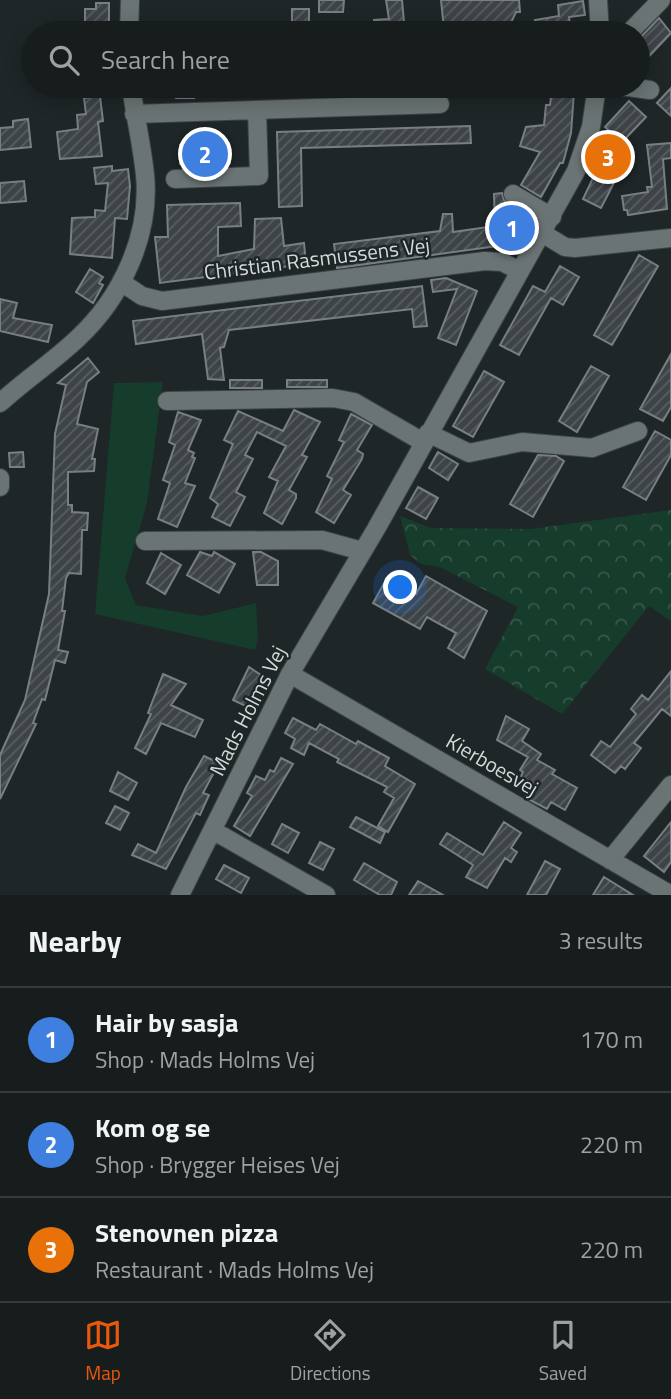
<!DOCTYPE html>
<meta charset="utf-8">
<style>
:root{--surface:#171c1d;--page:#24292a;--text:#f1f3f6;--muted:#9ea1a4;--line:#363a3b;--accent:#ea580c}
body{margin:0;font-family:"Titillium Web",sans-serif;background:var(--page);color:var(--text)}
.you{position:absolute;left:401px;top:588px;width:24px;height:24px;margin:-18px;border:5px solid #fff;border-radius:50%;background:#1a73e8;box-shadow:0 0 0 10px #1a73e833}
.badge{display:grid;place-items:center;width:46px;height:46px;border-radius:50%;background:var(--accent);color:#fff;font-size:23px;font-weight:700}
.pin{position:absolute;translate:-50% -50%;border:4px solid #fff;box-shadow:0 2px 7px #0006}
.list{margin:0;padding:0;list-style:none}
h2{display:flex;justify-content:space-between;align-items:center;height:91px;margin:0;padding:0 28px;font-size:30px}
h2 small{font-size:23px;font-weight:400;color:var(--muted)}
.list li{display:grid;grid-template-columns:46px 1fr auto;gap:21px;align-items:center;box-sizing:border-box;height:105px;padding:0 28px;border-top:2px solid var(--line)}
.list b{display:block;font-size:26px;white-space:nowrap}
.list p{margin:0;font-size:23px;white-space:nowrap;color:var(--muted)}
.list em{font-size:23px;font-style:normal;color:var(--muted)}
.icon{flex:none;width:38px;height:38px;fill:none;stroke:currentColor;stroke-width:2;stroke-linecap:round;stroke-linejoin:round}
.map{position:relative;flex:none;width:671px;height:895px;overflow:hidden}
.search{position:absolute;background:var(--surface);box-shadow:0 4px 18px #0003;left:21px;right:21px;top:21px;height:77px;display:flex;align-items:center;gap:18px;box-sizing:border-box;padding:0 24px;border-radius:38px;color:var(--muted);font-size:26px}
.sheet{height:406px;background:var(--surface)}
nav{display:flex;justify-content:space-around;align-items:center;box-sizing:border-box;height:98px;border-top:2px solid var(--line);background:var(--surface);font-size:19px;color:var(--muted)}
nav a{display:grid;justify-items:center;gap:4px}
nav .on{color:var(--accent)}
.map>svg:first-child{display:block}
.grass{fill:#163c2c}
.park{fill:url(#park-crowns)}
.building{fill:url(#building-hatch);stroke:#787f83;stroke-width:2}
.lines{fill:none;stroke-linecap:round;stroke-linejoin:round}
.minor-casing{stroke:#3e4445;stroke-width:20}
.minor{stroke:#6b7475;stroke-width:18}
.labels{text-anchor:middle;stroke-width:5;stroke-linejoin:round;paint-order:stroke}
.street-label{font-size:21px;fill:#d5d9da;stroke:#1f2627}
</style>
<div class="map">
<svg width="671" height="895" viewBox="0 0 671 895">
<defs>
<pattern id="park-crowns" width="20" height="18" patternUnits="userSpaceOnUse" patternTransform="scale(1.75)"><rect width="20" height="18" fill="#163c2c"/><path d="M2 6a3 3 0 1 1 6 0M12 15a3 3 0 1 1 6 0" fill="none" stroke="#37584a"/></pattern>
<pattern id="building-hatch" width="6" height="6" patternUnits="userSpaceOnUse" patternTransform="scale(1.75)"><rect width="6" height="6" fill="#3d4347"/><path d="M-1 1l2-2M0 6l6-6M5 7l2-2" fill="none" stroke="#585e61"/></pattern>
</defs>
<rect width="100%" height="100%" fill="#1f2627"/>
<!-- grass -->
<path class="grass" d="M163 382 147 503 125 578 136 605 203 616 256 603 258 639 255 650 95 614 114 383Z"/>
<!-- park -->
<path class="park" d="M671 510V621L649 606 562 714 485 669 518 607 440 567 421 564 410 555 400 516 431 528 531 529Z"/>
<!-- building -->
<path class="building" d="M319 0H344L343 12H319Z
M386 0H402L405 33H375L374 20 389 19Z
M441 0H519L520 12H516L506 33H478L477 26 444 29Z
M583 1 585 15 569 17 571 33H550L549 29 537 31 535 20 559 16 558 5Z
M96 3H109V33H85V9H96Z
M292 9H309V25L292 26Z
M659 18 671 33 638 68V40Z
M176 87H194V98H176Z
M559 87 572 88 574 92 571 133 563 163H560L541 197 521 185 540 152 520 146 526 127 544 125 546 105H550L552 90H559Z
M671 88V116L657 103Z
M100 96 103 121 98 122 102 156 60 159 57 132 78 129 77 115 86 114 84 98Z
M629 101 646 117 622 142 605 127Z
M28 119 31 147 0 150V128L13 127V121Z
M470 126 471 143 301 148 302 206 279 207 277 132Z
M193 137H211V144L229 143 230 163 180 164V145H193Z
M671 143V158L663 159 667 209 628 215 627 210H624L622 196 648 192 647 187H652L647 145Z
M618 146 619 173 601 208 583 199 593 178 601 147Z
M112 166V171L128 169 130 186 127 219 115 218 112 258 70 254 72 218 95 217V210L105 211 108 183 96 184 94 168Z
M24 181 26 201 0 203V183Z
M502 193 504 200 516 209 519 235 504 237 505 243H498V246L337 268 334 244 440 231 443 214H452L453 232 495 226 494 194Z
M240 203 241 226 218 227V256L254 249 255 219 281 218 284 246 304 243 306 264 160 283 155 237H168L167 205Z
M639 255 658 266 612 345 594 335Z
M560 266 579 277 563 305 551 298 519 355 500 345 533 286 545 292Z
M90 269 103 277 99 283 103 285 93 303 76 292Z
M446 278 477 291 456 345 438 338 457 289 433 292 431 280Z
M422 286 427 326 414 327 412 309 229 330 224 347 220 348 224 380 208 379 202 334 136 344 133 321Z
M0 299 17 303 13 318 52 325 48 342 0 331Z
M671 354V407L663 421 640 409Z
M88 358 99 372 87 382 77 424 98 429 92 459H95L94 471 68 472V505H72V512L88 513 87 530H82L81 574 69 573 66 578 62 611H65L58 650 68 652 65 663 55 660 45 700 42 699 33 723 36 724 0 799V755L25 700 49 594 55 434 66 385 58 383Z
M591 366 609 376 577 432 559 421Z
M484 371 504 382 473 437 453 426Z
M230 380H262V388H230Z
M287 380H327V387H287Z
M294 410 320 422 302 455 307 457 289 490 296 494V498L282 524 264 513 278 481 269 477 286 446 257 432 245 455 253 459 236 492 245 497 230 526 212 517 218 504 210 498 233 444 224 440 238 411 283 431Z
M178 412 201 420 188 450 194 453 192 457 195 458 185 483 195 486 177 527 158 519 170 483 163 480 175 445 169 442Z
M351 414 372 425 357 450 363 454 362 459 343 490 351 495 334 523 316 512 332 479 327 476 344 442 339 440Z
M655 431 671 440V455L646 500 623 487Z
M23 452 24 467H10L9 453Z
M438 452 458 464 448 480 429 468Z
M538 455 556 456 564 461 533 517 510 504Z
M418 487 438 498 426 519 406 508Z
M200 552 212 556 214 552 235 564 219 593 187 575Z
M253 552H261L278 561V585H257Z
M161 553 181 565 165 594 147 583Z
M426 576 487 611 464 658 448 648 456 633 427 617 420 629 373 603 387 578 416 594Z
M249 667 267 679 252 709 233 700Z
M671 671V716L662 709 634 743 641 748 625 769 621 766 615 773 591 755 601 741 610 747 636 714 631 709 642 695 648 700Z
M163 674 186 684 171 705 203 720 195 737 161 723 146 754 135 748 151 714 148 713Z
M506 716 529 729 522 741 541 754 537 760 555 770 552 774 577 788 565 810 551 802 547 809 530 800 538 786 521 776 523 772 520 770 528 757 497 740Z
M293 718 316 730 320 724 356 744 358 741 389 758 385 766 415 784 388 832 378 826 394 798 384 792 387 787 337 762 339 759 309 743 304 755 291 748 295 739 285 733Z
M204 756 219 763 203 793 209 795 200 815 196 813 166 869 132 855 138 844 156 853 186 787Z
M281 758 293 764 250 836 234 826 252 796 247 793 256 776 265 780 270 770 274 772Z
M118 772 137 783 128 800 110 791Z
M115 806 129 813 120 830 106 823Z
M356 817 385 832 380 843 350 827Z
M504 822 521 833 511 848 517 852 511 862 505 858 487 888 466 877 473 865 440 844 447 833 483 855Z
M671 822V862L664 872 644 856Z
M282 824 299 833 288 853 272 844Z
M320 842 334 849 323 870 309 863Z
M545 861 560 869 546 895H527Z
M364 863 397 882 391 895H380L354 880Z
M224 865 249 878 241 893 216 879Z
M604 877 633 895H593Z
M418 881 443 895H409Z"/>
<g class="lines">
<defs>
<path id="minor" d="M598 0 600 33
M129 33 130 0
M629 33 661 0
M621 86 650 90
M134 114 440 104
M175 179 259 176 257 110
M513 194 552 217
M542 233 565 247 575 248 671 238
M121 282 142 296 162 301 485 261 502 262 520 271
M167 401 333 398 354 402 423 442
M0 403C25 380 54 361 78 338 121 298 151 235 145 175 142 145 135 116 131 86
M428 433 469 453 522 442 592 448 638 431
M0 478V487
M145 541 322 540 362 551
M290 674 671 895
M214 831 326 895
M610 860 671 785
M180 895 290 674 376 529 576 171 591 127 597 86"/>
</defs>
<!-- minor casing -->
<use href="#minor" class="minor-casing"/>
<!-- minor -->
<use href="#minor" class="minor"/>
</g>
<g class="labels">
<!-- street labels -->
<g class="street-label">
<text transform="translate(317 259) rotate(-7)" y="7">Christian Rasmussens Vej</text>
<text transform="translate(248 711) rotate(-63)" y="7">Mads Holms Vej</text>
<text transform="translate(492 765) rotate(30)" y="7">Kierboesvej</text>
</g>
</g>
</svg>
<div class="you"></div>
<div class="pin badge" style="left:512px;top:228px;background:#3f7fe0">1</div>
<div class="pin badge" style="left:205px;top:154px;background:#3f7fe0">2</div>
<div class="pin badge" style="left:608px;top:157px;background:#e8710a">3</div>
<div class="search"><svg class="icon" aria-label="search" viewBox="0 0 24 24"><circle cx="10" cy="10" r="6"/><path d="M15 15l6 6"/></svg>Search here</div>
</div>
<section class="sheet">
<h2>Nearby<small>3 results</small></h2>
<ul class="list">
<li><span class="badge" style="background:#3f7fe0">1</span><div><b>Hair by sasja</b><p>Shop · Mads Holms Vej</p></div><em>170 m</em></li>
<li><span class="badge" style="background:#3f7fe0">2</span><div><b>Kom og se</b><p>Shop · Brygger Heises Vej</p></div><em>220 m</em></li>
<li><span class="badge" style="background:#e8710a">3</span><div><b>Stenovnen pizza</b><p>Restaurant · Mads Holms Vej</p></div><em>220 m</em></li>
</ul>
</section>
<nav>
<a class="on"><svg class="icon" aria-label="map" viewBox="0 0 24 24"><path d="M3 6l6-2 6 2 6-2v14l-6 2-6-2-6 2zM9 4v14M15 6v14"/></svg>Map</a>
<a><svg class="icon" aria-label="directions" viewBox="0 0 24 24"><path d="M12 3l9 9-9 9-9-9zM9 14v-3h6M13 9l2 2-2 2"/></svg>Directions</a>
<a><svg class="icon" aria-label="saved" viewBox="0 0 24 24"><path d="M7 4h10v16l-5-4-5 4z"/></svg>Saved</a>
</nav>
